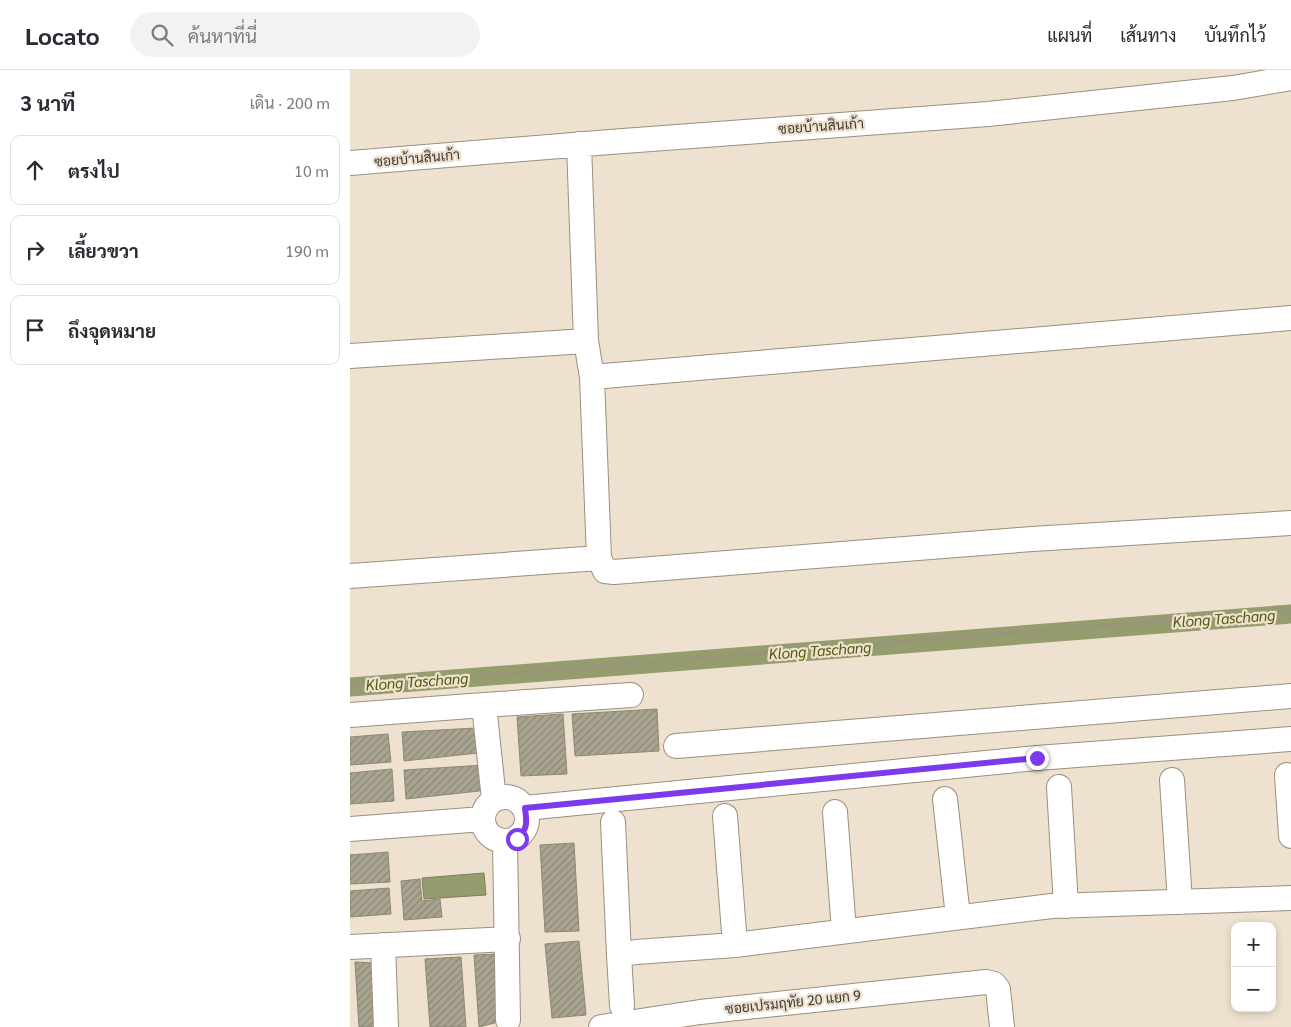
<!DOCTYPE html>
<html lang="th">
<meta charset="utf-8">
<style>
:root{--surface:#fff;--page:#f2f2f3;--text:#2b2b33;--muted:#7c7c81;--line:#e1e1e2}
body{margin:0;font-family:Georgia,Sarabun,serif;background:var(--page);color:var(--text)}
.controls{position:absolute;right:15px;bottom:15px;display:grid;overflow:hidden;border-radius:10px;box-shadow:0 2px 8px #0003}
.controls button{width:45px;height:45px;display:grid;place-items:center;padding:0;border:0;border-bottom:1px solid var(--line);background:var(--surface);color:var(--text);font:25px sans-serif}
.stop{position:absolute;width:15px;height:15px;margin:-11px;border:4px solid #7c3aed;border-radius:50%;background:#fff}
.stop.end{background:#7c3aed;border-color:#fff;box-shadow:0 1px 5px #0008}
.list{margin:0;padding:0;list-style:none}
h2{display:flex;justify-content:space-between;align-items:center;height:65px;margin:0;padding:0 20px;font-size:21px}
h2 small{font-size:16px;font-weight:400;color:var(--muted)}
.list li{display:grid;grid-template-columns:32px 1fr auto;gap:15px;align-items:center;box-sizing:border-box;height:70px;margin:0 10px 10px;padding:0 10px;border:1px solid var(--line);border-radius:10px}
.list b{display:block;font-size:19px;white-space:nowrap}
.list em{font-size:16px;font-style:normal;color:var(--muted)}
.icon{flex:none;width:28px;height:28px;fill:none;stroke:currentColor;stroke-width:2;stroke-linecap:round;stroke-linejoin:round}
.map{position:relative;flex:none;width:941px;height:957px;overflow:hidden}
header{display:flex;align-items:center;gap:30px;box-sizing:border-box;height:70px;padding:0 25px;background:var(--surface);border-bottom:1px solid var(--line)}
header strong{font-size:24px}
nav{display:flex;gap:28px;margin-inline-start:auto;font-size:18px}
.search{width:350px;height:45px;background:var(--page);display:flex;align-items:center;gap:12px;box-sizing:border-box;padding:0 18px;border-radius:28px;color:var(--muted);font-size:19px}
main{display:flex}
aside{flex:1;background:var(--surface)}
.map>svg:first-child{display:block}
.water{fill:#959c6d;stroke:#7c7f5c}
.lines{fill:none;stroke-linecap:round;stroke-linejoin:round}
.canal{stroke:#959c6d;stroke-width:19}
.building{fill:url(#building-hatch);stroke:#8d8876}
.minor-casing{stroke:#9b8f7e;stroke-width:26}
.path{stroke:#9a9084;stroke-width:3;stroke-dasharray:4 2.5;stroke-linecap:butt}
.minor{stroke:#fff;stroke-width:24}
.route{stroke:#7c3aed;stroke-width:6}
.labels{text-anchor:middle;stroke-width:4.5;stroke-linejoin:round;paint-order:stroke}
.street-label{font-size:14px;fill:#413b34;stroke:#eee1cf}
.water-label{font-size:15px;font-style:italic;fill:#545b0c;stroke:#eee1cf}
</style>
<header>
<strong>Locato</strong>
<div class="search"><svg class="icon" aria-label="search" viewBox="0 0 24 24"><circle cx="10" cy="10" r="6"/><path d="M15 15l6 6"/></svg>ค้นหาที่นี่</div>
<nav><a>แผนที่</a><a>เส้นทาง</a><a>บันทึกไว้</a></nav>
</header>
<main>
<aside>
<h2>3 นาที<small>เดิน · 200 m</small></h2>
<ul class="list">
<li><svg class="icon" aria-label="ahead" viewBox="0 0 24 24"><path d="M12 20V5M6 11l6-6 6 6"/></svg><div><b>ตรงไป</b></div><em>10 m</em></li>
<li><svg class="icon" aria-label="right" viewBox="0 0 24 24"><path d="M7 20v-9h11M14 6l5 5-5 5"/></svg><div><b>เลี้ยวขวา</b></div><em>190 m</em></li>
<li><svg class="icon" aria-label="arrive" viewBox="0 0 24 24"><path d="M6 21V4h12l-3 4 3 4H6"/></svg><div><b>ถึงจุดหมาย</b></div></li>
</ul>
</aside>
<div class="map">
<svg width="941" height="957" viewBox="0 0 941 957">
<defs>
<pattern id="building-hatch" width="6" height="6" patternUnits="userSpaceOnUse" patternTransform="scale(1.25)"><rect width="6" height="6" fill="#a9a490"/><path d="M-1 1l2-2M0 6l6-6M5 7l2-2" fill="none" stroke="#8b8776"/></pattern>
</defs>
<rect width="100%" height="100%" fill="#eee1cf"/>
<!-- water -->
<path class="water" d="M134 803 136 825 74 829 72 808Z"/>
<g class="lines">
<!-- canal -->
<path class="canal" d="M0 617 941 544"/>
</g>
<!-- building -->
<path class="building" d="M307 639 309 681 225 686 222 644Z
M213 644 217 704 171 706 167 647Z
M126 658 128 683 54 691 52 662Z
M38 664 41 692 0 695V667Z
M135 695 138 720 56 729 54 700Z
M42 699 44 731 0 734V703Z
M224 773 229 861 195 862 190 775Z
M38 782 40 812 0 814V785Z
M70 809 72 831 90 829 92 847 54 850 51 811Z
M39 818 41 844 0 847V821Z
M229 871 236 945 202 948 195 874Z
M150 884 148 952 129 957 124 885Z
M111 887 116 957H80L75 889Z
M5 892 26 893 31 957H9Z"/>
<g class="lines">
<defs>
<path id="minor" d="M229 74 236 271 242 307 249 488 255 501 264 502 682 469 941 453
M0 93 260 72 638 44 883 18 941 8
M0 286 236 271
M242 307 941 248
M0 506 249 488
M134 635 144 730
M0 645 134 635 281 625
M326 676 941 626
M937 705 941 766
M822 710 830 832
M709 717 716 836
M133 749a22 22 0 1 1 44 0a22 22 0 1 1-44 0Z
M595 729 608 847
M175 738 687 688 941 669
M485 742 494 861
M375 746 385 875
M263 752 269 885 286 882 385 875 702 836 941 828
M0 759 133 749
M155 772 158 950
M33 875 36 957
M0 877 158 869
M269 885 272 936
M251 957 350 942 636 912 644 914 648 919 652 957"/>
</defs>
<!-- minor casing -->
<use href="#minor" class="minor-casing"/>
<!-- path -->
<path class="path" d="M0 616 941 541"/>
<!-- minor -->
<use href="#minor" class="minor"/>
</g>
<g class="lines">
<!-- route -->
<path class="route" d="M167 769C178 758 177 753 175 738L687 688"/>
</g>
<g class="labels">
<!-- street labels -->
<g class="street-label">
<text transform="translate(471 56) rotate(-4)" y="5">ซอยบ้านสินเก้า</text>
<text transform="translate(67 88) rotate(-5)" y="5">ซอยบ้านสินเก้า</text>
<text transform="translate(443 932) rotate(-6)" y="5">ซอยเปรมฤทัย 20 แยก 9</text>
</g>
<!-- water labels -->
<g class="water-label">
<text transform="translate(874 549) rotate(-4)" y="5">Klong Taschang</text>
<text transform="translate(470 581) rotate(-4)" y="5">Klong Taschang</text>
<text transform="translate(67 612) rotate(-4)" y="5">Klong Taschang</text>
</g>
</g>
</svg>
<div class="controls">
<button>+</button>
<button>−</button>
</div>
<div class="stop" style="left:167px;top:769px"></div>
<div class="stop end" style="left:687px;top:688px"></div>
</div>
</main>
